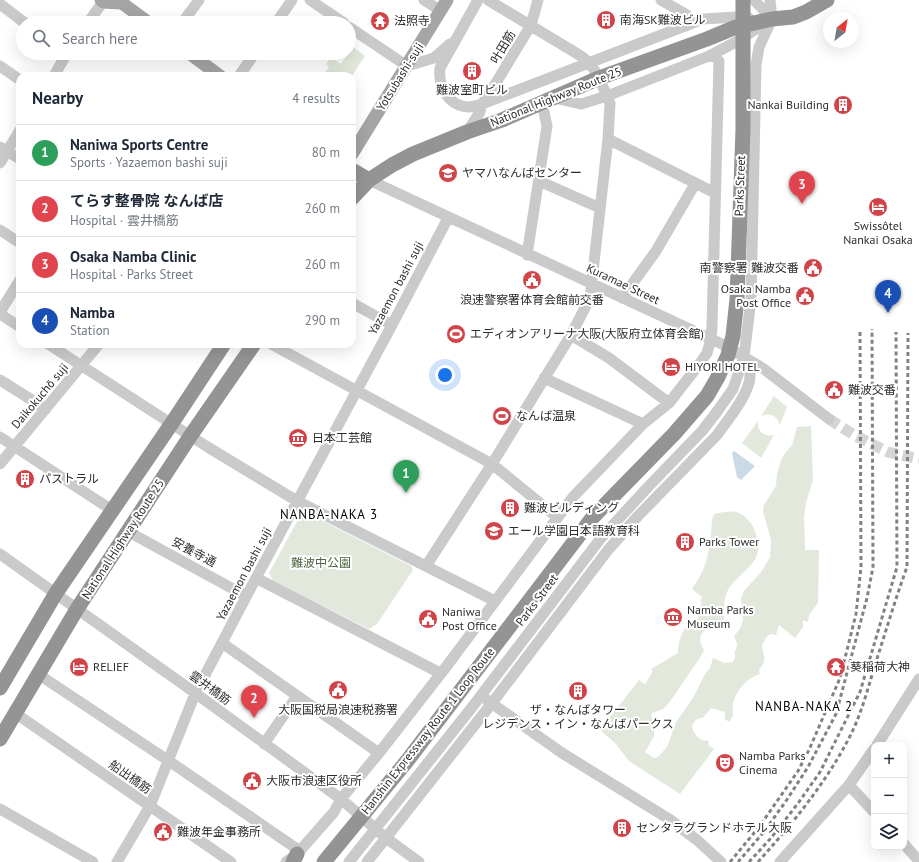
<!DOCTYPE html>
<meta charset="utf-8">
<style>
:root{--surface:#fff;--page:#f6f6f7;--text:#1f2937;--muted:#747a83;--line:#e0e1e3;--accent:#0b8043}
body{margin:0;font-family:"PT Sans","Noto Sans JP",sans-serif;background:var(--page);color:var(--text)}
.controls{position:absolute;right:12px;bottom:12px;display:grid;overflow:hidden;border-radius:8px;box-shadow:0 4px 16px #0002}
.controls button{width:36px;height:36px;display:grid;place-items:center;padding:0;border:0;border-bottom:1px solid var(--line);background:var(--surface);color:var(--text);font:20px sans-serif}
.compass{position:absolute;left:823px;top:12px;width:36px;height:36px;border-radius:50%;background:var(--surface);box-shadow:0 4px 16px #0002;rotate:31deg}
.you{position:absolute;left:445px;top:375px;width:14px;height:14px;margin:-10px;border:3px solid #fff;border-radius:50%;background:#1a73e8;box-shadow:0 0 0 6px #1a73e833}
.badge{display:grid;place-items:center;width:26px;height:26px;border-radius:50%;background:var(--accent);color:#fff;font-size:13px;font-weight:700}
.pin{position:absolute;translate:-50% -33px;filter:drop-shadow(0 1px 2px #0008)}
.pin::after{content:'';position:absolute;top:21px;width:14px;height:12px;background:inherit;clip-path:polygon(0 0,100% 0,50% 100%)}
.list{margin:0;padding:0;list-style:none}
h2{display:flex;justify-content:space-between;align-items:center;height:52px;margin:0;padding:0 16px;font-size:17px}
h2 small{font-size:13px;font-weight:400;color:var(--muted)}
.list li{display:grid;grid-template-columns:26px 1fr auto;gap:12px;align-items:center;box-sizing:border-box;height:56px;padding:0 16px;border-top:1px solid var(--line)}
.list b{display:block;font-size:15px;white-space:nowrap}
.list p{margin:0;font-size:13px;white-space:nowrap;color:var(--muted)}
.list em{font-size:13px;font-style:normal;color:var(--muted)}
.icon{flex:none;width:22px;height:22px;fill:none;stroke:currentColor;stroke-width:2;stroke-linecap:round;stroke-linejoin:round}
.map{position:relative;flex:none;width:919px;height:862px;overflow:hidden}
.search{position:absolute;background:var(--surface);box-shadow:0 4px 16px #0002;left:16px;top:16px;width:340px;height:44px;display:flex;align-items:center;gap:10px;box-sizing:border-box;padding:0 14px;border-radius:22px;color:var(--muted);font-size:15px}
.panel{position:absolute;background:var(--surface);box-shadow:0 4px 16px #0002;left:16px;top:72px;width:340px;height:276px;border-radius:12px}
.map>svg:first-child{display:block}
.green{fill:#e2e9dc}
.water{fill:#cadbe7}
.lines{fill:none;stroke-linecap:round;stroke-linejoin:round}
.minor-tunnel{stroke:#d5d5d5;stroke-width:11;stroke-dasharray:11 5.5;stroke-linecap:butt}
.minor{stroke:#cacaca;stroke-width:11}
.major{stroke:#a5a5a5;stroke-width:13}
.highway{stroke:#949494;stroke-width:15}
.rail{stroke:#828282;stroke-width:3;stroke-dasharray:4 3;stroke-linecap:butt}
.highway-bridge{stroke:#949494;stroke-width:15}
.labels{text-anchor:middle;stroke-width:4;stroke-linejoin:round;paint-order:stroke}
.poi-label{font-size:12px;fill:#2d2d2d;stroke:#fff;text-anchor:start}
.street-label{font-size:12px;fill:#2d2d2d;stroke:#fff}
.park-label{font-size:12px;fill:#4f6340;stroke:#fff}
.neighbourhood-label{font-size:13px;letter-spacing:1px;fill:#000;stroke:#fff}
</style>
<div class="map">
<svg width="919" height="862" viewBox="0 0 919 862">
<rect width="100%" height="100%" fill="#fff"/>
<!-- green -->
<path class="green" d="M353 47 365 56 352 76H325L323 75 329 67 326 64 331 57 341 64Z
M774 396 787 407 780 425C777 416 771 412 761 416Z
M758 421C757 432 764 437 774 435L761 458 742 443Z
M811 426 813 480 806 503 804 517 805 550H819L818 603 809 615 808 622 803 620V627L795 638 779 625 776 635 771 634 767 636 762 645C763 656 768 659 759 670L760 674C747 678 736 690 733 704 732 713 735 715 729 722L725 719V712L711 708 703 718C697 718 695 720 692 726 694 735 699 741 709 741L708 745 714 749 680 794 629 761 615 743 600 730 639 680 645 684 653 671 651 669 678 653C678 640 684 622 698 619L699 609 702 603 700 601 702 597 692 589C709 565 710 548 712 520L714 514C729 511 739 508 750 522 754 527 756 533 757 539 765 564 736 573 727 592 722 603 725 617 724 628 708 624 693 633 704 650L699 659 669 703 663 709 652 713 651 716 654 724V736L645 752 654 758 658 757 667 747 676 722 693 698 705 674 710 668 713 658 725 663 733 662C735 658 736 655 734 651L736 650 737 644 734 636 740 629 743 620 741 598 744 591 761 572 770 557 771 540 763 511 764 505 776 486 777 473 781 460 785 453 792 445 797 427Z
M307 513 411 566 413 570 377 624 369 629 273 581 269 573 300 516Z"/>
<!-- water -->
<path class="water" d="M734 451 755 466 741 480 737 477 732 453Z"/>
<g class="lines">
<!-- minor-tunnel -->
<path class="minor-tunnel" d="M829 419 854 435 888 452 919 459"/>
<!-- minor -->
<path class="minor" d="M310 0 344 23
M424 0 441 11
M478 0 440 68C438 87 448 106 469 107 473 107 478 105 482 104L703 19 736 17 749 18
M661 0 687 15 688 20 686 26
M754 0 772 19
M0 4 25 23
M88 23 104 0
M182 23 199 0
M276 23 292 0
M349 27 407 66 434 58 450 44
M0 66 20 80
M54 76 67 53
M239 76 255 53
M554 98 581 104 607 96 709 56 736 42 764 24
M467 132 480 112 482 104 491 91 531 25 538 0
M608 139 715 193
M0 147 20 159
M0 163 20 130
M369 180 724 345 764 369 829 419
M539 181 600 208
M0 230 20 243
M527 255 547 126 542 103
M622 298 656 251 695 184
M352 303 392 325
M0 312 20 280
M0 314 20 327
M571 335 609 358 669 403
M48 344 206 446 297 501 495 601
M271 344 492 464 557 517
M544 378 643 424
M0 380 46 409
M0 437 112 510
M0 464 99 344
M129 531 138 537 246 596
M0 554 184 685 341 799 386 838 419 862
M426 566 492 464 571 335 590 298 608 139 610 103 599 78 590 63 581 56 488 0
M256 578 440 673
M222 643 379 753
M38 674 169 761 300 851
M487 700 562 753 669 819 697 840 721 862
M15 713 231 862
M264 744 297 696
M877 745 919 679
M849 785 874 812
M0 809 93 862
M904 844 919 861
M117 862 150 806 195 694 256 578 392 325 448 218
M286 862 297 854 334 812 341 799 379 753 446 667 573 497 643 424 669 403 701 362 707 353 711 339 712 326 719 61 715 57 709 56
M349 862 473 706 601 538 648 487 702 431 716 413 733 389 744 357 751 299 756 65 759 47 772 19 770 0
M367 862 492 703 608 550 637 517 717 435C727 421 751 392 750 375 750 369 746 362 744 357
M780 862 849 785 874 749"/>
<!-- major -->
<path class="major" d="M101 0 103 2 122 3
M120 0 122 3 149 23
M189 53 220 76
M352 154 447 0"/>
<!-- highway -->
<path class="highway" d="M352 170 369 180
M352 198 369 180 392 165 413 154 467 132 502 120 599 78 707 39 736 27 772 19 793 17 806 12 827 0
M0 688 56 593 172 423 224 344
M0 739 77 609 191 435 254 344
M293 862 297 854"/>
<!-- rail -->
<path class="rail" d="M730 862 759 827 798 771 809 750 840 678 856 614 861 567 860 329
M738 862 763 833 786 801 808 767 836 714 867 598 873 567 872 329
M749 862 771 838 799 802 820 772 860 692 897 567 896 332
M758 862C792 824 825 784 848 740 860 718 867 692 874 668 885 634 895 600 907 567L908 333"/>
<!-- highway-bridge -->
<path class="highway-bridge" d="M324 862 407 761 593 517 674 434 707 396 718 377 728 355 733 336 737 299 743 129V0"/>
</g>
<!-- icons -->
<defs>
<symbol id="building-disc" viewBox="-11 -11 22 22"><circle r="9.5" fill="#d04348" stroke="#fff"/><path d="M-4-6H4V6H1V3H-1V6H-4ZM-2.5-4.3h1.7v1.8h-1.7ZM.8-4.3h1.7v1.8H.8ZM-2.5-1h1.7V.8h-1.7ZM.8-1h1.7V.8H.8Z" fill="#fff"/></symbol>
<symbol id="temple-disc" viewBox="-11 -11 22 22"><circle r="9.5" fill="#d04348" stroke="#fff"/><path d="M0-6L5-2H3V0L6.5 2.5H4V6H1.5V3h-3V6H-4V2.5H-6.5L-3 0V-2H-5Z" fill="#fff"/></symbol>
<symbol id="school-disc" viewBox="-11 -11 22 22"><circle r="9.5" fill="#d04348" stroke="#fff"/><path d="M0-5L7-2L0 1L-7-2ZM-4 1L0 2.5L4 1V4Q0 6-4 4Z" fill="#fff"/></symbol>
<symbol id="hotel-disc" viewBox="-11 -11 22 22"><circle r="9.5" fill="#d04348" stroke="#fff"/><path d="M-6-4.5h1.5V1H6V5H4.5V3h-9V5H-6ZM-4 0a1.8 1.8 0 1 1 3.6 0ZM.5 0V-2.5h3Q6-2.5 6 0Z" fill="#fff"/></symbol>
<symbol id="civic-disc" viewBox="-11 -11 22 22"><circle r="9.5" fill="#d04348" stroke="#fff"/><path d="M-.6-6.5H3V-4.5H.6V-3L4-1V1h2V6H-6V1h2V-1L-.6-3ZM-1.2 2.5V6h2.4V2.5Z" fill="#fff"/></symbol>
<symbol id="stadium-disc" viewBox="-11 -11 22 22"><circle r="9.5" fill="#d04348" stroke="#fff"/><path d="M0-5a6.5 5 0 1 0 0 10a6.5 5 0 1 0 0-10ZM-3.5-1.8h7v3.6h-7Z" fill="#fff"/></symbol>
<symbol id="museum-disc" viewBox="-11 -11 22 22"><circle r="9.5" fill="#d04348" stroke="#fff"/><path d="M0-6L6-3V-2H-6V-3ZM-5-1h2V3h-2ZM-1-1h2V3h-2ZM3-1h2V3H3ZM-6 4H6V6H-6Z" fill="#fff"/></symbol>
<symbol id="theatre-disc" viewBox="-11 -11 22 22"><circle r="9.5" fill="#d04348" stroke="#fff"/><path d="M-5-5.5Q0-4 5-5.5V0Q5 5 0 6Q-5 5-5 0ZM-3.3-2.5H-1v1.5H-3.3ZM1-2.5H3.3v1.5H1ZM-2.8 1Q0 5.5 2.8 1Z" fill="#fff"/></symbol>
</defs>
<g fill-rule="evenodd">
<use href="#building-disc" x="595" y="9" width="22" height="22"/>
<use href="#temple-disc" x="369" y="10" width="22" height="22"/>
<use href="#building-disc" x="461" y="60" width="22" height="22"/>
<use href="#building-disc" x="832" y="94" width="22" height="22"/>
<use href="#school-disc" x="437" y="162" width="22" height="22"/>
<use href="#hotel-disc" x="867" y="196" width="22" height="22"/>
<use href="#civic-disc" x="802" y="257" width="22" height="22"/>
<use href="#civic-disc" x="521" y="269" width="22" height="22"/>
<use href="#civic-disc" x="794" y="285" width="22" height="22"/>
<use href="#stadium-disc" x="445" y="323" width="22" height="22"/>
<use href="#hotel-disc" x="660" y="356" width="22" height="22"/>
<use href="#civic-disc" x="823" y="379" width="22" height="22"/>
<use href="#stadium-disc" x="491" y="405" width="22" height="22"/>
<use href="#museum-disc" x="287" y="427" width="22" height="22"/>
<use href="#building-disc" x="14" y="468" width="22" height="22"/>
<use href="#building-disc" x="499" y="497" width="22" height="22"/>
<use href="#school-disc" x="483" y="520" width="22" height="22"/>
<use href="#building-disc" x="674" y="531" width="22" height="22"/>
<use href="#museum-disc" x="662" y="606" width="22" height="22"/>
<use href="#civic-disc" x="417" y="608" width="22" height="22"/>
<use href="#hotel-disc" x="68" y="656" width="22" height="22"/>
<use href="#temple-disc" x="825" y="656" width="22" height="22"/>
<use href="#civic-disc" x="327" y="679" width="22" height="22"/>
<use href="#building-disc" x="567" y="680" width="22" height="22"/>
<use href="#theatre-disc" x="714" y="752" width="22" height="22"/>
<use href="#civic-disc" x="241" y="770" width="22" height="22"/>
<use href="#building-disc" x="611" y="817" width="22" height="22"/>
<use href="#civic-disc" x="152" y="821" width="22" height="22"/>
</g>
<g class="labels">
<!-- poi labels -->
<g class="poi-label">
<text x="620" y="24">南海SK難波ビル</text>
<text x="394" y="25">法照寺</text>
<text x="472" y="94" text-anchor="middle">難波室町ビル</text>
<text x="829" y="109" text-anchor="end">Nankai Building</text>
<text x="462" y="177">ヤマハなんばセンター</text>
<text x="878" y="230" text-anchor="middle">Swissôtel<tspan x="878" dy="14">Nankai Osaka</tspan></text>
<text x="799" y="272" text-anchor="end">南警察署 難波交番</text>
<text x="791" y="293" text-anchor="end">Osaka Namba<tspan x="791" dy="14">Post Office</tspan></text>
<text x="532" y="304" text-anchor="middle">浪速警察署体育会館前交番</text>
<text x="470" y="338">エディオンアリーナ大阪(大阪府立体育会館)</text>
<text x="685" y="371">HIYORI HOTEL</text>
<text x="848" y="394">難波交番</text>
<text x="516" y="420">なんば温泉</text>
<text x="312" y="442">日本工芸館</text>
<text x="39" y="483">パストラル</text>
<text x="524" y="512">難波ビルディング</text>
<text x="508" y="535">エール学園日本語教育科</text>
<text x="699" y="546">Parks Tower</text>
<text x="687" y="614">Namba Parks<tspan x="687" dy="14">Museum</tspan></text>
<text x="442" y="616">Naniwa<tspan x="442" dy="14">Post Office</tspan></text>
<text x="93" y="671">RELIEF</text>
<text x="850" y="671">葵稲荷大神</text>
<text x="338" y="714" text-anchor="middle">大阪国税局浪速税務署</text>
<text x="578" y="714" text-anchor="middle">ザ・なんばタワー<tspan x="578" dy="14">レジデンス・イン・なんばパークス</tspan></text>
<text x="739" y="760">Namba Parks<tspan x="739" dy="14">Cinema</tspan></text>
<text x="266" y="785">大阪市浪速区役所</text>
<text x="636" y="832">センタラグランドホテル大阪</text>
<text x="177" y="836">難波年金事務所</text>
</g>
<!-- street labels -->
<g class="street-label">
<text transform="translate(503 47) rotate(-59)" y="4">叶田筋</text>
<text transform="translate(400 77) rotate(-58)" y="4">Yotsubashi-suji</text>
<text transform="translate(556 97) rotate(-22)" y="4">National Highway Route 25</text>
<text transform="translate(740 186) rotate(-88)" y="4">Parks Street</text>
<text transform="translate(623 284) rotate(25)" y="4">Kuramae Street</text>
<text transform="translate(396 288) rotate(-62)" y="4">Yazaemon bashi suji</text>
<text transform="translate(40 396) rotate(-50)" y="4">Daikokuchō suji</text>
<text transform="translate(123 539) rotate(-57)" y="4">National Highway Route 25</text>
<text transform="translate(194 552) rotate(28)" y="4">安養寺通</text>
<text transform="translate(244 574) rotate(-62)" y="4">Yazaemon bashi suji</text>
<text transform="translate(537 600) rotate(-53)" y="4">Parks Street</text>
<text transform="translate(210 688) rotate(36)" y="4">雲井橋筋</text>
<text transform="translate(428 731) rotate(-52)" y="4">Hanshin Expressway Route 1 Loop Route</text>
<text transform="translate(130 777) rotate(35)" y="4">船出橋筋</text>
</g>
<!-- park labels -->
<g class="park-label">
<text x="321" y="567">難波中公園</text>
</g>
<!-- neighbourhood labels -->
<g class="neighbourhood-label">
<text x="329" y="519">NANBA-NAKA 3</text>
<text x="804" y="711">NANBA-NAKA 2</text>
</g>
</g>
</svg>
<div class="controls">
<button>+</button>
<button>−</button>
<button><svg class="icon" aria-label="layers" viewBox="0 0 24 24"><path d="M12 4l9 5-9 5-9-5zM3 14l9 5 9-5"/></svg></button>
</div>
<svg class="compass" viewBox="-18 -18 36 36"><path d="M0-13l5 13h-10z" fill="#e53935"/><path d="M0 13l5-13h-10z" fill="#747a83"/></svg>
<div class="you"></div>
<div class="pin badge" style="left:406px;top:493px;background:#2e9e5b">1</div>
<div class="pin badge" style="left:254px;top:718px;background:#e0444e">2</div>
<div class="pin badge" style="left:802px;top:204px;background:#e0444e">3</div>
<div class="pin badge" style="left:888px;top:313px;background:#1a4fb4">4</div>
<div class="search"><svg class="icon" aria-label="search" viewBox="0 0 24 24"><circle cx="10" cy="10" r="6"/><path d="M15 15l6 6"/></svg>Search here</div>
<section class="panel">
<h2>Nearby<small>4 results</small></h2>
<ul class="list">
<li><span class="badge" style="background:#2e9e5b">1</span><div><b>Naniwa Sports Centre</b><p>Sports · Yazaemon bashi suji</p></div><em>80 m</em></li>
<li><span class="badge" style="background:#e0444e">2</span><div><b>てらす整骨院 なんば店</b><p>Hospital · 雲井橋筋</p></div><em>260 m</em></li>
<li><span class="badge" style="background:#e0444e">3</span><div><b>Osaka Namba Clinic</b><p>Hospital · Parks Street</p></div><em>260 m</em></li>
<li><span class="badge" style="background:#1a4fb4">4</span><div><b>Namba</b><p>Station</p></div><em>290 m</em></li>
</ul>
</section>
</div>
